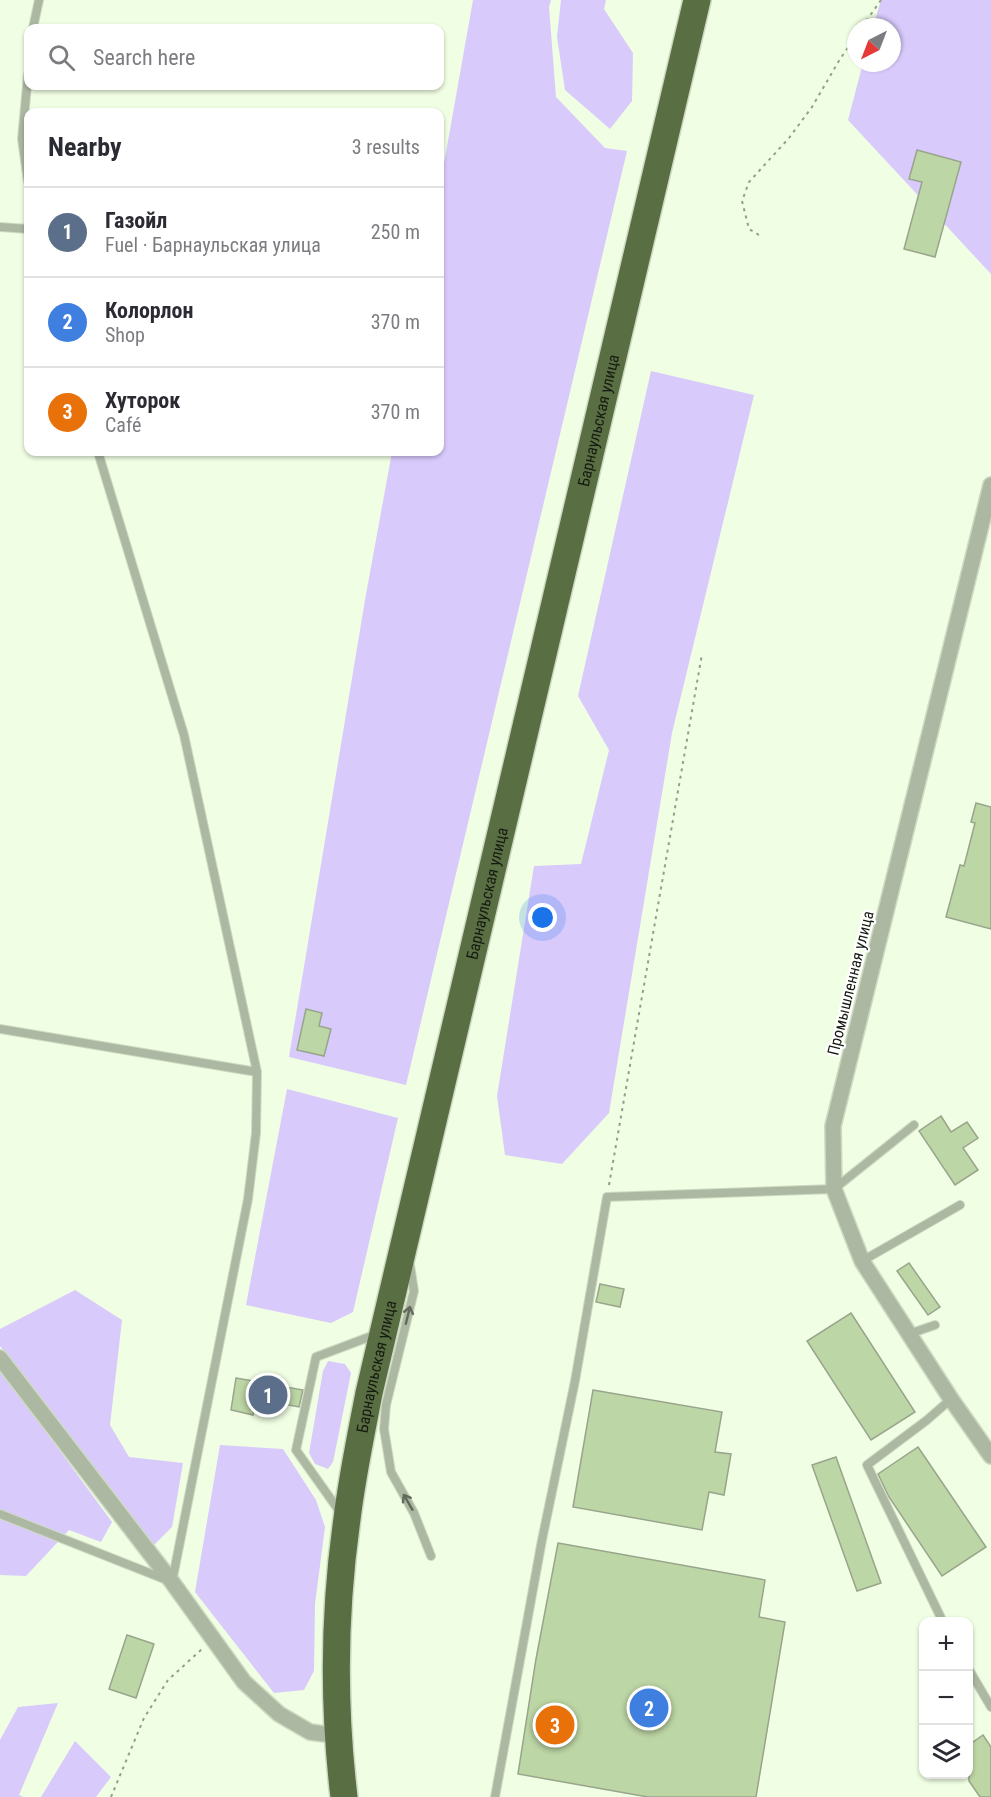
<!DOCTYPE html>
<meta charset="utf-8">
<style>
:root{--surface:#fff;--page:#f7f7f7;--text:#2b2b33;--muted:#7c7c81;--line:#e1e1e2;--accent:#1a73e8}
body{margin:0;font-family:"Roboto Condensed",sans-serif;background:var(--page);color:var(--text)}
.controls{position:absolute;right:18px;bottom:18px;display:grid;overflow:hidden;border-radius:12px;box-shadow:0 2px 4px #0004}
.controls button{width:54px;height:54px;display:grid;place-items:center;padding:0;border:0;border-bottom:2px solid var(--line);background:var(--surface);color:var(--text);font:30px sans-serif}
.compass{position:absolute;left:847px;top:18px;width:54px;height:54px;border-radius:50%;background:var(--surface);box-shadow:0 2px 4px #0004;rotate:222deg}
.you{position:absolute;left:543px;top:918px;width:21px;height:21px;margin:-15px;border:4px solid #fff;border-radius:50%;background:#1a73e8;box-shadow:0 0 0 9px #1a73e833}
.badge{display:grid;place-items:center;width:39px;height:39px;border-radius:50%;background:var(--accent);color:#fff;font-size:20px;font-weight:700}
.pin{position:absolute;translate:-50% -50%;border:3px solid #fff;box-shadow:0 2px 6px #0006}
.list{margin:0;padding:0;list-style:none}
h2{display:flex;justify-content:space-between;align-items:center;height:78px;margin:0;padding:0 24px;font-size:26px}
h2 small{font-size:20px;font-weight:400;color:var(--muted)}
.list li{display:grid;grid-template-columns:39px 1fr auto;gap:18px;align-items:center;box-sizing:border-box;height:90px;padding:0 24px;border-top:2px solid var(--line)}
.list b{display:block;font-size:22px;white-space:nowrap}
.list p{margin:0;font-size:20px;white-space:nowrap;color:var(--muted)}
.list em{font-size:20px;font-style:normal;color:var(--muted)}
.icon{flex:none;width:33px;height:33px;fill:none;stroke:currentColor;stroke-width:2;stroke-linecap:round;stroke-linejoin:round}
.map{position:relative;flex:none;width:991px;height:1797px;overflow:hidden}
.search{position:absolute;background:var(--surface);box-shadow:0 2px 4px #0004;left:24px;top:24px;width:420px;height:66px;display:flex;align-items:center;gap:15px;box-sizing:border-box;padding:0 21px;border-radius:12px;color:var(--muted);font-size:22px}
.panel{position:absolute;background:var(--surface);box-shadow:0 2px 4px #0004;left:24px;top:108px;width:420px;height:348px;border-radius:12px}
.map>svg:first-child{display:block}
.green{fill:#d9cafc}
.building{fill:#bdd6a5;stroke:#98a58c;stroke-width:1.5}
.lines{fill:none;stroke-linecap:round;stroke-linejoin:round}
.lane-casing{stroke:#cddac1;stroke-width:10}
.street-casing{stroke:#cddac1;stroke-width:18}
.highway-casing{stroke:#cddac1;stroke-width:30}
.path{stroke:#949e8b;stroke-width:2;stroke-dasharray:3 4.5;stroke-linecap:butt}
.lane{stroke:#adb8a3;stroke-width:8}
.street{stroke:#adb8a3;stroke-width:15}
.highway{stroke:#596e42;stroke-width:27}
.oneway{stroke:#626a5a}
.labels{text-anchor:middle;stroke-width:4.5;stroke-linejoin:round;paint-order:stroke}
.street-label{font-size:16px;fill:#161b11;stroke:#fff}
</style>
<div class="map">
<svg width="991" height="1797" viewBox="0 0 991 1797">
<rect width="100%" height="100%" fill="#f0fee3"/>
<!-- green -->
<path class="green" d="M473 0H551L549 7 556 97 605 148 627 151 406 1085 289 1057 365 600 392 452H440V186Z
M561 0H606L604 9 633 53 632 101 610 129 565 90 557 37Z
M881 0H991V274L848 120 863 63H892V27H873Z
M651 371 754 395 672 733 609 1113 562 1164 505 1155 497 1096 534 866 581 864 609 750 578 696Z
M287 1089 398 1118 353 1312 331 1323 246 1305Z
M75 1290 122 1320 110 1425 129 1457 183 1463 172 1527 152 1547 0 1346V1329Z
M328 1361 345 1364 351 1373 333 1462 328 1469 315 1464 309 1453 323 1371Z
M0 1369 112 1522 101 1542 69 1530 26 1576 0 1575Z
M220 1445 283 1449 316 1500 325 1527 315 1604 314 1671 304 1690 274 1693 195 1592Z
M58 1703 19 1795 23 1797H0V1740L18 1707Z
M75 1741 111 1777 96 1797H41Z"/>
<!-- building -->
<path class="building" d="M917 150 961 162 935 257 904 249 922 182 909 179Z
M976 803 991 807V929L946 917 960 865 964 866 975 823 971 822Z
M306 1009 322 1013 319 1026 331 1029 324 1056 297 1050Z
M941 1116 951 1132 967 1122 978 1138 963 1148 978 1170 955 1185 919 1131Z
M909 1263 940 1307 928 1315 897 1271Z
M600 1284 624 1289 620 1307 596 1302Z
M851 1313 915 1412 871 1440 807 1341Z
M236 1378 303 1390 299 1407 256 1399 253 1415 231 1410Z
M593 1390 722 1412 715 1452 731 1454 724 1495 709 1492 702 1530 573 1507Z
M918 1447 986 1547 942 1576 889 1497 878 1474Z
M836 1457 881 1583 857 1591 812 1465Z
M558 1543 765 1580 759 1617 785 1622 756 1797H648L518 1774 536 1659Z
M127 1635 154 1644 136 1698 109 1689Z
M983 1735 991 1747V1797H980L969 1781V1745Z"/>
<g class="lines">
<defs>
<path id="lane" d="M33 28 39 0
M28 75 22 139 28 181
M0 227 28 229
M0 1029 257 1072
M862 1261 960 1205
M410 1265 414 1291 386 1405 384 1429 391 1472 414 1513 431 1556
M909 1334 935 1325
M340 1512 296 1450 316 1357 377 1334
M0 1514 172 1582 248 1199 256 1133 257 1072 184 735 98 452
M943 1622 867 1465 927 1420 951 1399
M968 1668 991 1707
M495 1797 542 1540 575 1381 607 1197 834 1189 914 1125"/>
<path id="street" d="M991 485 833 1126 834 1189 862 1261 951 1399 991 1456
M0 1358 172 1582 244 1682 279 1714 310 1732 339 1736"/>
<g id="highway">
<path id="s1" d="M344 1797C333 1705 334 1610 347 1519 352 1477 361 1435 369 1393L697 0"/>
</g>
</defs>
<!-- lane casing -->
<use href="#lane" class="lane-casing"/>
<!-- street casing -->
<use href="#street" class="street-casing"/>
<!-- highway casing -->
<use href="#highway" class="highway-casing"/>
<!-- path -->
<path class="path" d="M862 27 881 0
M759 235 749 229 742 201 749 182 789 138 812 107 840 59 856 36
M609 1185 702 654
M111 1797 144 1718 168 1680 202 1649"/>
<!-- lane -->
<use href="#lane" class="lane"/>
<!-- street -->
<use href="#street" class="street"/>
<!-- highway -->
<use href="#highway" class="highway"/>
</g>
<!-- one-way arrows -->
<defs><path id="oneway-shaft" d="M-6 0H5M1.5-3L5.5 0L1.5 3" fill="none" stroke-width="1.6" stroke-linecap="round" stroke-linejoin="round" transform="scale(1.5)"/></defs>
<g class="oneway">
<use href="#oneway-shaft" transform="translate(408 1315) rotate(-76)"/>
<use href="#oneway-shaft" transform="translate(408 1502) rotate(-120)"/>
</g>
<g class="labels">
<!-- street labels -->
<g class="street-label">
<text dy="6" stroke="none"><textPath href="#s1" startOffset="1406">Барнаульская улица</textPath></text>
<text dy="6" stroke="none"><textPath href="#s1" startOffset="920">Барнаульская улица</textPath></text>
<text transform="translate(850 983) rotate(-76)" y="6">Промышленная улица</text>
<text dy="6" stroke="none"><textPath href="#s1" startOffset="434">Барнаульская улица</textPath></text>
</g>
</g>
</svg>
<div class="controls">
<button>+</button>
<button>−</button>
<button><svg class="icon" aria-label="layers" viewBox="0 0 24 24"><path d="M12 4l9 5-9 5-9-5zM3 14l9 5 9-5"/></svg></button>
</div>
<svg class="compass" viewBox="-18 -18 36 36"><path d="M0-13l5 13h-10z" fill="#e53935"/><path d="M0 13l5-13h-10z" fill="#7c7c81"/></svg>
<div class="you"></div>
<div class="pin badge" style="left:268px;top:1395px;background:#5c6f8a">1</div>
<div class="pin badge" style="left:649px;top:1708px;background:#3f7fe0">2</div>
<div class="pin badge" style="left:555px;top:1725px;background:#e8710a">3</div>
<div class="search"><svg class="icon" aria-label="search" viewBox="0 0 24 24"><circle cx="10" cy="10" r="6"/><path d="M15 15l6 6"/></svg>Search here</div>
<section class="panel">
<h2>Nearby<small>3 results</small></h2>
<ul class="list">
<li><span class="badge" style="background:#5c6f8a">1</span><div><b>Газойл</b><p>Fuel · Барнаульская улица</p></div><em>250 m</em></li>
<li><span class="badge" style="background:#3f7fe0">2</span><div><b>Колорлон</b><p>Shop</p></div><em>370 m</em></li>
<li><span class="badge" style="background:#e8710a">3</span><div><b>Хуторок</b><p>Café</p></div><em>370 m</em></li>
</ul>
</section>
</div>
